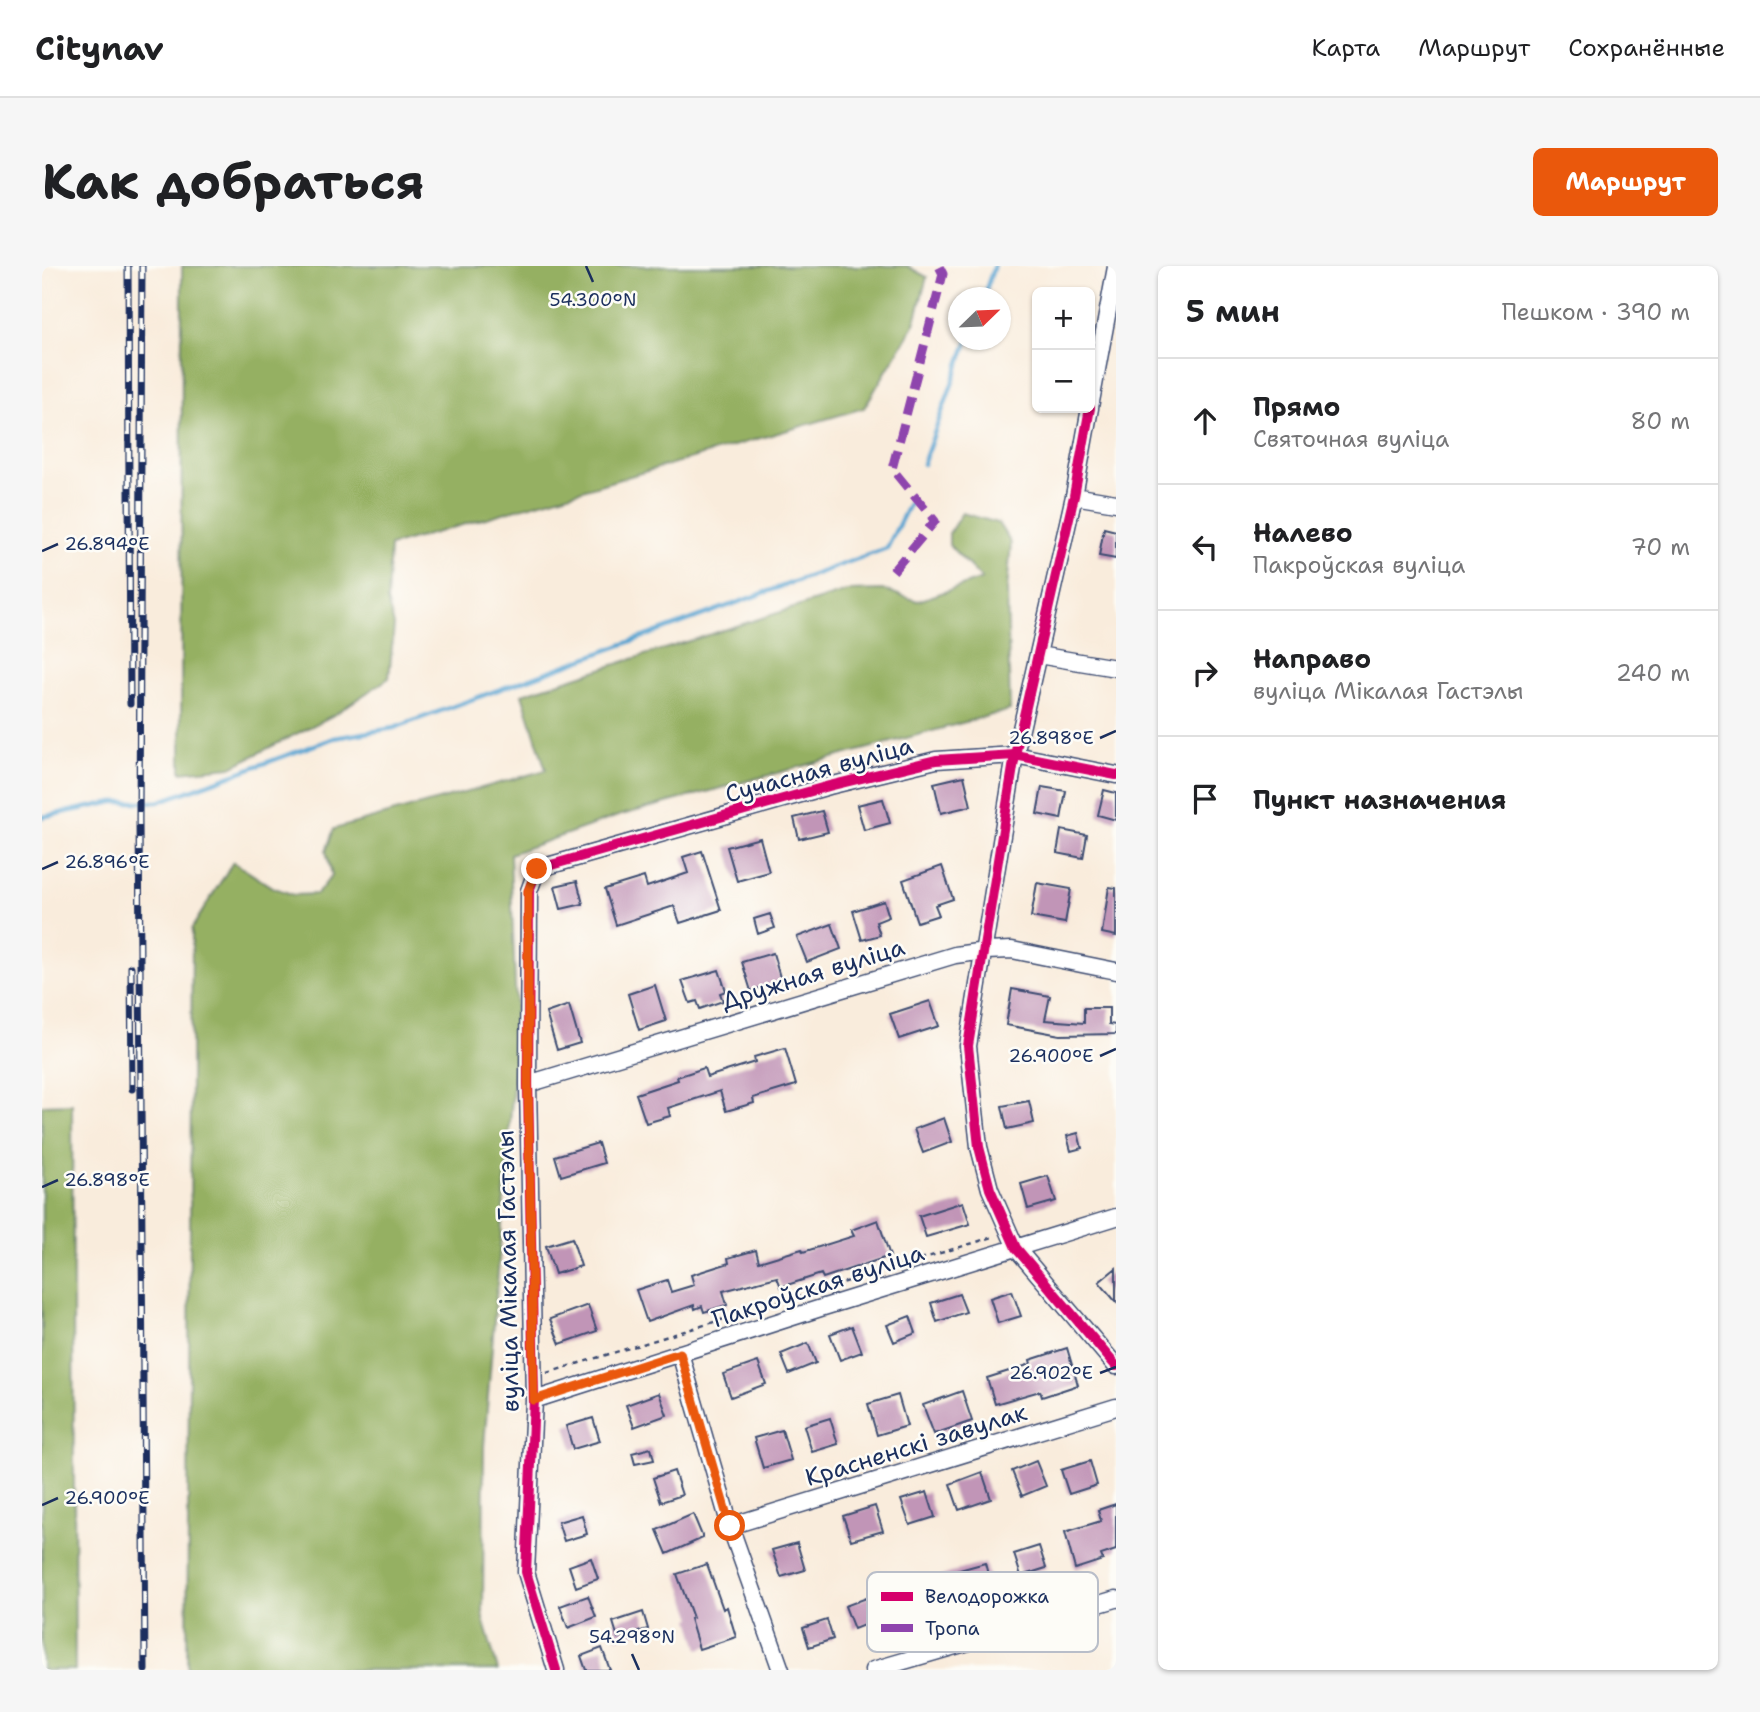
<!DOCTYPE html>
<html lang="ru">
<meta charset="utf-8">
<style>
:root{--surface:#fff;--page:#f6f6f6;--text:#202124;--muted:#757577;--line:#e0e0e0;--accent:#ea580c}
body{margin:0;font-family:"Shantell Sans",sans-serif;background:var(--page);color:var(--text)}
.controls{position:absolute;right:21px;top:21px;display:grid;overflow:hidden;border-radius:10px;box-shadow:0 2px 5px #0004}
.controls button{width:63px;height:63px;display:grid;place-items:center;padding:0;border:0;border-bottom:2px solid var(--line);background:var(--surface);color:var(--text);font:35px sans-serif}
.compass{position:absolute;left:906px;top:21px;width:63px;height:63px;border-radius:50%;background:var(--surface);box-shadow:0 2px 5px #0004;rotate:67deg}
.stop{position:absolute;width:21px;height:21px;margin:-16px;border:5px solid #ea580c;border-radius:50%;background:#fff}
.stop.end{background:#ea580c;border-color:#fff;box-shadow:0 2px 7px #0008}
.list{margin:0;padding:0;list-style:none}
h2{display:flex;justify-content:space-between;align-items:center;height:91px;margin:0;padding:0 28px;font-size:30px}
h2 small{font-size:23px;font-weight:400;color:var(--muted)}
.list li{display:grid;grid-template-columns:46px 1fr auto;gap:21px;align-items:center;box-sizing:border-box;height:126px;padding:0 28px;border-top:2px solid var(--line)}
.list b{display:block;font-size:26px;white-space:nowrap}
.list p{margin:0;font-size:23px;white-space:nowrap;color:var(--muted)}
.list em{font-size:23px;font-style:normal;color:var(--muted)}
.icon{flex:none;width:38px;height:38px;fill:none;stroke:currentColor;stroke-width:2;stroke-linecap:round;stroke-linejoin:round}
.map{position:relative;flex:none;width:1074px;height:1404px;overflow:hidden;border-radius:10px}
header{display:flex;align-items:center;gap:42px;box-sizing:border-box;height:98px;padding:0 35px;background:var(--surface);border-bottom:2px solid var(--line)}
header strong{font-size:33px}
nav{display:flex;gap:38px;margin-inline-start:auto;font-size:24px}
.intro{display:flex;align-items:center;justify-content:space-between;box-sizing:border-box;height:168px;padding:0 42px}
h1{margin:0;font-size:49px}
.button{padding:18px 32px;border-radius:10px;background:var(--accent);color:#fff;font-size:24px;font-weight:700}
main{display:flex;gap:42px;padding:0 42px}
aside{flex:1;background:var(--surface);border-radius:10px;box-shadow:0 2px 5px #0004}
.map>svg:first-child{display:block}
.forest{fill:#95b062;stroke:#587060;stroke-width:2}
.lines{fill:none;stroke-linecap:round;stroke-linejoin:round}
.stream{stroke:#59a4d1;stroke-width:4.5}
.building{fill:#c195b7}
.street-casing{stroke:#3c4b71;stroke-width:19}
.path{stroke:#3c4b71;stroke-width:2.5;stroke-dasharray:5 5;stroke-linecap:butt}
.street{stroke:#fff;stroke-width:16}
.rail-casing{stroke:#1b2f5e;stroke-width:7}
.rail{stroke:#fdfcf7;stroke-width:4.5;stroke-dasharray:13;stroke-linecap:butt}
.quiet{stroke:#8e44ad;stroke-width:9;stroke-dasharray:18 9;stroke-linecap:butt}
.cycleway-casing{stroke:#fdfcf7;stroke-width:15}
.cycleway{stroke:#d6006c;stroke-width:10}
.route{stroke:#ea580c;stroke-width:9}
.ticks{fill:none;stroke:#1b2f5e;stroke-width:2.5}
.labels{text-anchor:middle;stroke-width:5;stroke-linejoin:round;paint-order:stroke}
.street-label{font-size:24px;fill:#1b2f5e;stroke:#fdfcf7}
.key{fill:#fdfcf7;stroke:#b9bec9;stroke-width:2}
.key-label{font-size:19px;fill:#1b2f5e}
.ticks-label{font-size:18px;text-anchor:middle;fill:#1b2f5e;stroke:#fdfcf7;stroke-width:5;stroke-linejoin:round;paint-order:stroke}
</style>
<header>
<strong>Citynav</strong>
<nav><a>Карта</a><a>Маршрут</a><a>Сохранённые</a></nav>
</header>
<div class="intro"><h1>Как добраться</h1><a class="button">Маршрут</a></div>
<main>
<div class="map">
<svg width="1074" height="1404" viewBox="0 0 1074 1404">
<rect width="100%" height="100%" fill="#fdfcf7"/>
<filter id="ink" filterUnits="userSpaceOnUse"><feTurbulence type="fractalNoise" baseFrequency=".0143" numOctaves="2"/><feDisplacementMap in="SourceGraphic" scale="14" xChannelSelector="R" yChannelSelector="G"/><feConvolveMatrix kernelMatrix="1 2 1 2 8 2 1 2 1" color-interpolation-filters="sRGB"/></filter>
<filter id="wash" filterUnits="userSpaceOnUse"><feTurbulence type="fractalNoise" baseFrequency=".00686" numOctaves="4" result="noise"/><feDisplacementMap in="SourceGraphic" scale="28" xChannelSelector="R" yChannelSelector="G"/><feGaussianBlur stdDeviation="1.57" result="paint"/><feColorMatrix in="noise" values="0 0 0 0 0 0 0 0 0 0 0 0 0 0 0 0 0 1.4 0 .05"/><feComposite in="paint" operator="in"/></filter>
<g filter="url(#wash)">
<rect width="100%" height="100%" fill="#f9ecdc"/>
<!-- forest -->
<path class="forest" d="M140 0H865L885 11 872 59 822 142 348 280 345 335 352 359 347 412 290 450 189 501 139 506Z
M920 247 956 257 969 277 965 324 968 444 576 550 468 588 475 770 442 1180 441 1353 456 1404H145L150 662 191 596 230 621 252 629 275 628 290 609 284 585 292 563 504 504 480 428 805 325 841 324 876 335 940 313 907 279V267Z
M30 838 33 1404H0V839Z"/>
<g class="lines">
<!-- stream -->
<path class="stream" d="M941 32 952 0
M881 198 926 74
M0 551 72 536H116L292 472 352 462 845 282 867 238"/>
</g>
<g id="blocks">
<!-- building -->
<path class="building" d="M1062 262 1074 265V293L1057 290Z
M922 510 929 540 899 547 892 517Z
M1000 521 1024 525 1019 553 995 548Z
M1062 524 1074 527V554L1056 549Z
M841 533 848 557 822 564 815 539Z
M780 545 786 566 757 573 752 552Z
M1019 564 1045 569 1041 592 1015 587Z
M718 572 727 606 695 615 685 581Z
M660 585 679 644 638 657 632 640 574 659 563 623 602 611 605 621 646 607 641 591Z
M900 600 911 633 893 639 897 649 875 656 861 614Z
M535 615 541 638 519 643 513 620Z
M995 617 1029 623 1023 657 989 651Z
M1067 621 1074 622V670L1060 667Z
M842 635 847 651 834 656 838 669 820 674 811 645Z
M728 648 733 662 716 668 712 653Z
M790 658 799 683 765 696 755 671Z
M731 687 739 715 709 725 700 696Z
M677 704 684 725 678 727 681 735 658 743 655 735 648 737 640 715Z
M613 719 624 755 597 764 586 728Z
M970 723 1008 730 1003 754 1042 757V742H1067V758L1074 759V768L1018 769 964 759Z
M888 735 897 760 857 773 848 748Z
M527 739 538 777 515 784 504 747Z
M743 782 754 819 711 832 712 837 684 845 678 825 626 842 628 850 604 857 594 828 636 814 635 811 662 802 665 811 713 796 712 791Z
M987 835 992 857 965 863 960 840Z
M902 852 910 876 881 887 872 863Z
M1036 867 1040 882 1029 885 1025 870Z
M556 877 562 897 519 910 513 890Z
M1006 910 1014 935 986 943 979 918Z
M921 936 928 958 884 971 877 950Z
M836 954 848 990 781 1012 779 1008 739 1021 735 1011 681 1025 685 1039 662 1046 660 1040 653 1043 652 1039 605 1056 594 1024 625 1014 629 1026 652 1019 649 1009 687 997 686 992 714 984 717 996 760 983 761 986 812 970 809 964Z
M530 972 539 1000 513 1008 504 980Z
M1074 1002V1036L1057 1016Z
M970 1025 979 1050 956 1057 948 1032Z
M917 1028 924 1046 895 1056 889 1037Z
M546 1039 555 1065 518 1078 508 1053Z
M868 1050 874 1067 852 1076 845 1059Z
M810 1060 820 1086 798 1094 788 1068Z
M766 1077 774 1097 747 1108 739 1088Z
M1025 1082 1036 1119 1000 1131 998 1125 953 1138 945 1112 989 1098 988 1094Z
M716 1096 724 1118 689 1131 681 1108Z
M920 1125 930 1155 892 1168 881 1139Z
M617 1127 625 1149 592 1161 584 1139Z
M856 1129 865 1160 835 1169 826 1138Z
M551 1152 558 1175 531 1183 524 1160Z
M788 1152 796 1178 770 1186 762 1160Z
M740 1164 749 1194 721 1202 712 1172Z
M609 1182 612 1194 593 1198 590 1187Z
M994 1195 1004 1220 980 1230 970 1205Z
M1048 1195 1055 1219 1027 1228 1019 1204Z
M632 1205 640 1229 619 1236 611 1212Z
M940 1206 949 1233 917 1244 908 1218Z
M885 1226 893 1251 868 1259 859 1234Z
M1074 1238V1284L1059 1289 1061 1294 1033 1303 1023 1266 1059 1255 1056 1244Z
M833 1240 841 1265 809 1274 801 1250Z
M651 1248 661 1272 625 1288 615 1264Z
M540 1249 545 1268 522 1275 516 1256Z
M755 1277 763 1304 739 1311 730 1284Z
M997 1280 1004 1302 979 1310 972 1288Z
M549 1292 556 1313 534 1321 527 1300Z
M943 1297 951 1328 922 1334 877 1349 868 1322 914 1305Z
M665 1298 681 1343 685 1341 694 1371 657 1383 648 1353 651 1352 635 1308Z
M838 1327 847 1349 812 1363 803 1340Z
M546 1330 554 1351 526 1362 518 1340Z
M601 1346 606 1363 576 1372 571 1356Z
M785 1354 791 1373 767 1381 761 1362Z
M560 1382 568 1404H544L539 1390Z"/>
</g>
</g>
<g filter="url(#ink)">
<use href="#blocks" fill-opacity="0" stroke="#3c4b71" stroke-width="2"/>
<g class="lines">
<defs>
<path id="street" d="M1048 141 1074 1
M1048 142 1032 230 973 489 926 780 937 881 948 923 974 982 1074 1100
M1032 230 1074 237
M996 389 1074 402
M486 818 913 689 943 685 970 684 1074 705
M638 1087 688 1260 739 1404
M492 1134 782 1041 1074 951
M688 1260 1074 1141
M514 1404 484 1306 492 1134 486 818 487 625 495 603 787 520 894 494 973 489 1074 509
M831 1404 1074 1333"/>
</defs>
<!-- street casing -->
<use href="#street" class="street-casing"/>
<!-- path -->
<path class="path" d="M505 1107 951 971"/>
<!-- street -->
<use href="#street" class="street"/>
<defs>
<path id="rail" d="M86 0 88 438
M100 0 97 553 103 1404
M89 701 90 823"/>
</defs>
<!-- rail casing -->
<use href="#rail" class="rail-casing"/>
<!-- rail -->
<use href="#rail" class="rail"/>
<!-- quiet -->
<path class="quiet" d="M851 305 893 255 850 203 901 8 897 0"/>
<defs>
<path id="cycleway" d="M1048 142 1032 230 973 489 926 780 937 881 948 923 974 982 1074 1100
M514 1404 484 1306 492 1134 486 818 487 625 495 603 787 520 894 494 973 489 1074 509"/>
</defs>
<!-- cycleway casing -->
<use href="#cycleway" class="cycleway-casing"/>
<!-- cycleway -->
<use href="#cycleway" class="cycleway"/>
</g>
</g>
<g class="lines" filter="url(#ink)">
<!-- route -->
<path class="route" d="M495 603 486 625V818L492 1134 638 1087 688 1260"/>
</g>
<!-- ticks -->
<path class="ticks" d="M544 0 551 16M0 285 16 278M1058 472 1074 465M0 603 16 596M1058 790 1074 783M0 921 16 914M1058 1107 1074 1101M0 1239 16 1232M590 1388 597 1404"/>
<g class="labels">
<!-- street labels -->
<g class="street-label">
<text transform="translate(777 504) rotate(-15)" y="8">Сучасная вуліца</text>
<text transform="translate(771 708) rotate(-17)" y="8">Дружная вуліца</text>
<text transform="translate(466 1005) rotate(-91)" y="8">вуліца Мікалая Гастэлы</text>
<text transform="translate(776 1020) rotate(-18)" y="8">Пакроўская вуліца</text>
<text transform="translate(874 1179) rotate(-17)" y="8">Красненскі завулак</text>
</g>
</g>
<!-- legend -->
<rect x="825" y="1306" width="231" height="80" rx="10" class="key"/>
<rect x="839" y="1326" width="32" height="9" fill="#d6006c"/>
<rect x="839" y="1358" width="32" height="8" fill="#8e44ad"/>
<g class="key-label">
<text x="883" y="1337">Велодорожка</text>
<text x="883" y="1369">Тропа</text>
</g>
<g class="ticks-label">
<text x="551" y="40">54.300°N</text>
<text x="65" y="284">26.894°E</text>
<text x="1009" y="478">26.898°E</text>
<text x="65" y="602">26.896°E</text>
<text x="1009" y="796">26.900°E</text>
<text x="65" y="920">26.898°E</text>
<text x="1009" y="1113">26.902°E</text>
<text x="65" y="1238">26.900°E</text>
<text x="590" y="1377">54.298°N</text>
</g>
</svg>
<div class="controls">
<button>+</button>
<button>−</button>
</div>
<svg class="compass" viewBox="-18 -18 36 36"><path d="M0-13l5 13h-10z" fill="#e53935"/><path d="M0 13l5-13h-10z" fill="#757577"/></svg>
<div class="stop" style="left:688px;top:1260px"></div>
<div class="stop end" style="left:495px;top:603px"></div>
</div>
<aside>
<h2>5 мин<small>Пешком · 390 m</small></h2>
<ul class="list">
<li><svg class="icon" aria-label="ahead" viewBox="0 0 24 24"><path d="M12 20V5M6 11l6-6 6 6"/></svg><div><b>Прямо</b><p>Святочная вуліца</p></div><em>80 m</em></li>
<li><svg class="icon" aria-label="left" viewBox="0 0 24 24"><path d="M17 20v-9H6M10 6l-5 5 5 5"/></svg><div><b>Налево</b><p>Пакроўская вуліца</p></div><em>70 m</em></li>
<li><svg class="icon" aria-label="right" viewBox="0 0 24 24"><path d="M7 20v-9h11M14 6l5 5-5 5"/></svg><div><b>Направо</b><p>вуліца Мікалая Гастэлы</p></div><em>240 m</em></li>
<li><svg class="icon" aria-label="arrive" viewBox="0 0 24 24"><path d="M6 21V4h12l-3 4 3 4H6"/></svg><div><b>Пункт назначения</b></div></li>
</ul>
</aside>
</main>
